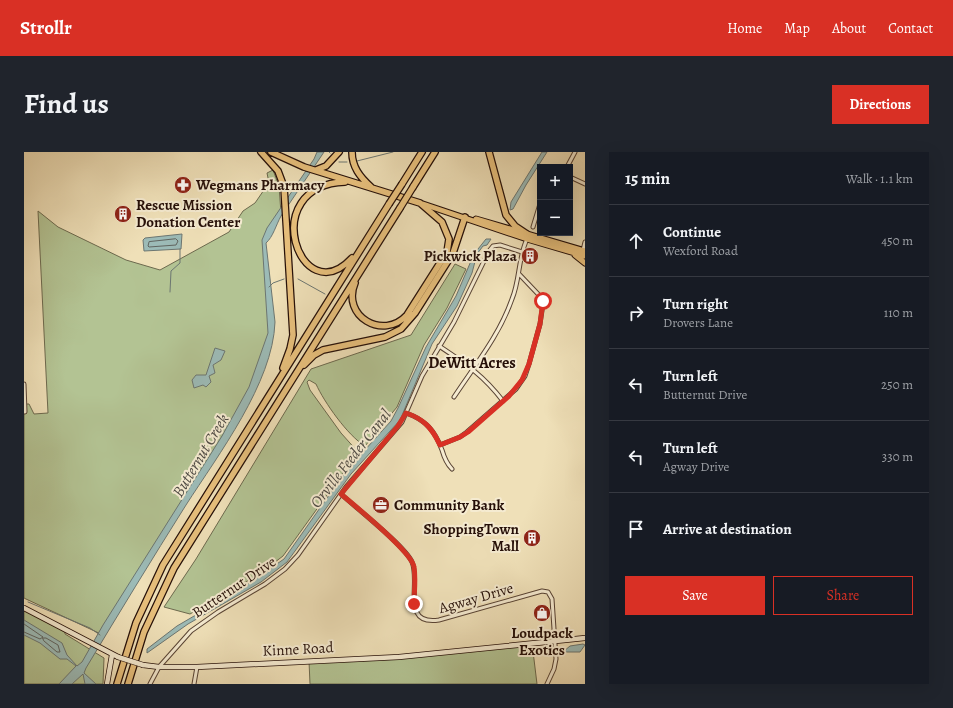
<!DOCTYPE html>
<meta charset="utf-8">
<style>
:root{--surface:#171b24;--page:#20242c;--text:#f1f3f6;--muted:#9ea1a6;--line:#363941;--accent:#d93025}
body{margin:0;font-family:Alegreya,serif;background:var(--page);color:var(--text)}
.controls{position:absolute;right:12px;top:12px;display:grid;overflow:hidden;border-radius:0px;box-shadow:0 4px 16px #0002}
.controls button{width:36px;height:36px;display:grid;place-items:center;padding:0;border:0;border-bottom:1px solid var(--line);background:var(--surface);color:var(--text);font:20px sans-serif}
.stop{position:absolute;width:12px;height:12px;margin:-9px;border:3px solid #d93025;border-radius:50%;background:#fff}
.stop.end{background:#d93025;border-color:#fff;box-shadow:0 1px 4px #0008}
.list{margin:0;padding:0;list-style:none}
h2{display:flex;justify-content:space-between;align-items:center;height:52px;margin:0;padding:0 16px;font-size:17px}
h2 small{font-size:13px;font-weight:400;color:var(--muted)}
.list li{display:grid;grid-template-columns:26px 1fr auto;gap:12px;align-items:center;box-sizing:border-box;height:72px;padding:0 16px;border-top:1px solid var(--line)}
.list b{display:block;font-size:15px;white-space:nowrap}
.list p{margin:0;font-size:13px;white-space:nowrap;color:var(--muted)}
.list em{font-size:13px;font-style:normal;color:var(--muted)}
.actions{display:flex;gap:8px;padding:12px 16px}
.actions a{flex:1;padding:9px 0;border:1px solid var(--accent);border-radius:0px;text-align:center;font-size:14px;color:var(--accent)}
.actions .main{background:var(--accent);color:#fff}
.icon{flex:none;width:22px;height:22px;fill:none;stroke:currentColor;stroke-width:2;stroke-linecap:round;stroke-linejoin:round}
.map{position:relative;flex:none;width:561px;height:532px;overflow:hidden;border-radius:0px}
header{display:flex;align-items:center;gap:24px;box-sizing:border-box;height:56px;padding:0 20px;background:var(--accent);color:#fff}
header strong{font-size:19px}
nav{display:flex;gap:22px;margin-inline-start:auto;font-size:14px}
.intro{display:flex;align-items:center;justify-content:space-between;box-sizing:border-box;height:96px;padding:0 24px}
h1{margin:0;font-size:28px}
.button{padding:10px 18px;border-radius:0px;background:var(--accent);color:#fff;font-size:14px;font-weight:700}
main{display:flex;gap:24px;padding:0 24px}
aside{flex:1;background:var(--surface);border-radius:0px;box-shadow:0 4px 16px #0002}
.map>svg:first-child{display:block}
.green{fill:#b3c393;stroke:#6c694e}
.water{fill:#9cbbb7;stroke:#6c7671}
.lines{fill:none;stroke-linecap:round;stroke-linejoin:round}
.shore{stroke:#606560;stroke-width:1}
.stream{stroke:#6c7671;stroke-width:1}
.street-casing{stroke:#584334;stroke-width:5}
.secondary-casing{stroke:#250f08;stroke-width:6}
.primary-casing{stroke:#250f08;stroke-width:7}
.highway-casing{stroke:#250f08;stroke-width:8}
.street{stroke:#f5ebd1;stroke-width:3}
.secondary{stroke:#f5ebd1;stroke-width:4.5}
.primary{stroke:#e8c07c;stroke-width:5}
.highway{stroke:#e8c07c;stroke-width:5.5}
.secondary-bridge-casing{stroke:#250f08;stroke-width:6;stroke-linecap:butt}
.highway-bridge-casing{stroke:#250f08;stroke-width:8;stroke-linecap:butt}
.secondary-bridge{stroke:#f5ebd1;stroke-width:4.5}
.highway-bridge{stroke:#e8c07c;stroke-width:5.5}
.route{stroke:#d93025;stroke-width:5}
.labels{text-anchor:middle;stroke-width:4;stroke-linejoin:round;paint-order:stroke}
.poi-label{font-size:15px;font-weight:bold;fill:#250f08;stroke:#f5ebd1;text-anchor:start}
.street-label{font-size:15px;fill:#250f08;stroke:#f5ebd1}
.neighbourhood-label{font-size:16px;font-weight:bold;fill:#250f08;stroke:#f5ebd1}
.water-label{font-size:16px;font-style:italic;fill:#4f4b45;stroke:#f5ebd1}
</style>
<header>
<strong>Strollr</strong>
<nav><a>Home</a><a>Map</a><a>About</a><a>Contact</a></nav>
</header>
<div class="intro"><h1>Find us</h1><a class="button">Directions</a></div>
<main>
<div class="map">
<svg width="561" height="532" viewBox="0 0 561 532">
<rect width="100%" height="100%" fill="#efe0b8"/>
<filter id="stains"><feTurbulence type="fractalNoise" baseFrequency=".005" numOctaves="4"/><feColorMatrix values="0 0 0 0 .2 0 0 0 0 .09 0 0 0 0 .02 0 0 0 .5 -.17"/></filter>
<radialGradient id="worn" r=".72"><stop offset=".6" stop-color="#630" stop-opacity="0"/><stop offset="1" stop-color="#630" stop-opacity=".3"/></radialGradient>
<!-- green -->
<path class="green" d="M249 18 255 34 257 61 240 93 247 180 232 228 79 483 2 447 0 446V252H5L10 262 24 261 14 59 34 75 102 108 136 118 205 80 219 59 231 51 242 35 244 26 243 21Z
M431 112 442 117 423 156 400 193 373 255 341 294C324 284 300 250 292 232L285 228 283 230 286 238 317 281 334 300 259 404 234 423 166 462 140 455 172 407 287 217 387 183Z
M0 457 41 480V482L80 506 79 532H0Z
M508 491 513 532H286L285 509 375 505Z"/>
<!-- water -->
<path class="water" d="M293 0H300C286 21 271 43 257 64 252 73 249 85 242 91L251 170C249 231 194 303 162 353 128 407 95 461 62 516L60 521 72 532H61L59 522 48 532H35L52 514 43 507H36L16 491 0 483V468L38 491 43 503 53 514 58 510 79 473 198 284 225 235 244 181 238 88 243 76 290 7Z
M518 0H523L502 33 489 57 486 58 487 50Z
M158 82 157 97 120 99 119 88 121 86Z
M462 87H467L463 93 459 94 453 102 448 121 433 154 408 192 376 268 327 322 263 410 237 430 164 472 123 501V497L153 474 218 436 260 407 322 319 367 269 374 256 402 195 432 144 450 102Z
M191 196 201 199 197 208 189 213 191 221 185 224 187 230 182 235 179 233 170 236 168 228 172 223H182Z
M559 492 561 493 556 500H541L540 499 546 494Z"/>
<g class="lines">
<!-- shore -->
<path class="shore" d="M152 87 154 89 152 93 125 95 124 94 125 90Z
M0 472 19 485 16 487 0 480
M19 486H22L34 493 36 500H33L20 489Z"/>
<!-- stream -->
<path class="stream" d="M305 0 306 1
M333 9 369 0
M315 10H323
M274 127 301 142
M245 135 249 131 260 127
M146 140 147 119 156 111V97
M4 450 66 476 76 483"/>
<defs>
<path id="street" d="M543 15 551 0
M546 25 561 32
M509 75 516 52
M559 98 561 90
M415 194C442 212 459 223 479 249
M0 232 1 260
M430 245C451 213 475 184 488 147 496 128 494 106 503 87
M382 261C402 268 411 279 418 298 420 305 423 312 428 317
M416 293 436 285 443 280 492 237 501 224 505 212 516 172 519 152 514 142 495 122
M317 342C332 356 381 394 388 410 397 430 376 474 415 468L518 439 524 440 528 447 532 507 530 517 523 532
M126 532 135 515 167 479 194 460 241 432 261 417 274 403 322 335 378 270 398 224 430 170 465 99 469 94 476 93 498 100
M170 532 173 515"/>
<path id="secondary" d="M0 456 94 505
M119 513 135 515H173L375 505 561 486
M83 532 88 503"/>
<path id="primary" d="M399 52 503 87 561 104
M452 67 561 99
M551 103 561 111"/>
<path id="highway" d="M237 0 254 19 260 35 269 183 266 197 259 216
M247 0 280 15 396 51 418 70 425 87 423 100 383 163C359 189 317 164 331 131
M328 0C328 15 336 25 347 35
M465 0 482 63 491 74 503 82
M292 18 302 14 315 0
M321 30C232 33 276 162 328 106
M378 32 398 0
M389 35 411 0
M280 213 290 203 299 198 361 185 377 177 391 161 429 101 441 65
M93 532 112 471 139 413 365 52
M104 532 120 480 150 416 376 56"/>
</defs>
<!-- street casing -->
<use href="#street" class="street-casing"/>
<!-- secondary casing -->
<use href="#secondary" class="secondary-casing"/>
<!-- primary casing -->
<use href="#primary" class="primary-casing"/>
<!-- highway casing -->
<use href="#highway" class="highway-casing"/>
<!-- street -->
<use href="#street" class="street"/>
<!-- secondary -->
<use href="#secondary" class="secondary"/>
<!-- primary -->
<use href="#primary" class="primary"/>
<!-- highway -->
<use href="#highway" class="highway"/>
<defs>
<path id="secondary-bridge" d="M94 505 119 513"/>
<path id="highway-bridge" d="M365 52 378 32
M376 56 389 35"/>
</defs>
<!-- secondary-bridge casing -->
<use href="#secondary-bridge" class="secondary-bridge-casing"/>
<!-- highway-bridge casing -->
<use href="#highway-bridge" class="highway-bridge-casing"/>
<!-- secondary-bridge -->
<use href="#secondary-bridge" class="secondary-bridge"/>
<!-- highway-bridge -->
<use href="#highway-bridge" class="highway-bridge"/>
</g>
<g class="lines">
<!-- route -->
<path class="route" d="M390 452C390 440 392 427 390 415 388 400 331 354 317 342L374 274 382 261C400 267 408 276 416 293L436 285 444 280 485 244 498 228 505 212 516 172 519 149"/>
</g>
<!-- icons -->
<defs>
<symbol id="pharmacy-disc" viewBox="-11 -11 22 22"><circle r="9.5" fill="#8f2418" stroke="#f5ebd1"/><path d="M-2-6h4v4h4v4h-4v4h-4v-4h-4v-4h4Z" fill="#fff"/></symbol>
<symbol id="building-disc" viewBox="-11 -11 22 22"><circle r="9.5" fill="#8f2418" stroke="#f5ebd1"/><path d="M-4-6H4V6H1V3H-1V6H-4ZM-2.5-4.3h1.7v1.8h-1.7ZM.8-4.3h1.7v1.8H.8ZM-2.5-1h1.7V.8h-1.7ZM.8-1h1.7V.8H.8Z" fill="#fff"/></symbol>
<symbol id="office-disc" viewBox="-11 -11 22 22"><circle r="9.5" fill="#8f2418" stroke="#f5ebd1"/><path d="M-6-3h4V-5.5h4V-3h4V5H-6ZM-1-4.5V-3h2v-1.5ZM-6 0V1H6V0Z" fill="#fff"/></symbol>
<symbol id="shop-disc" viewBox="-11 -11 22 22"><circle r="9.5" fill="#8f2418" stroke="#f5ebd1"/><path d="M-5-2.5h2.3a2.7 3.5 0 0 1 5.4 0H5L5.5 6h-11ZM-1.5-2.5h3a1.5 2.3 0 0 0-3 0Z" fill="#fff"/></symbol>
</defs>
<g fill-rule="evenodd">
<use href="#pharmacy-disc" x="149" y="23" width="20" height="20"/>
<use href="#building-disc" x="89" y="52" width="20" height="20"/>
<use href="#building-disc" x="496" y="94" width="20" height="20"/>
<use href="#office-disc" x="347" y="343" width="20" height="20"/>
<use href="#building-disc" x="498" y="376" width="20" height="20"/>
<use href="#shop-disc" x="508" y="451" width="20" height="20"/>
</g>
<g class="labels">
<!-- poi labels -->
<g class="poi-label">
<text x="172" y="38">Wegmans Pharmacy</text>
<text x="112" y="58">Rescue Mission<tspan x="112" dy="17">Donation Center</tspan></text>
<text x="493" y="109" text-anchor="end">Pickwick Plaza</text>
<text x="370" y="358">Community Bank</text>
<text x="495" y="382" text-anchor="end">ShoppingTown<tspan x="495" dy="17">Mall</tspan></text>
<text x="518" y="486" text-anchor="middle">Loudpack<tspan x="518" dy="17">Exotics</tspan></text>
</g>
<!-- street labels -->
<g class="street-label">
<text transform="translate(210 435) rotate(-34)" y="5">Butternut Drive</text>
<text transform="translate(452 446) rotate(-16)" y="5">Agway Drive</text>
<text transform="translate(274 497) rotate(-3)" y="5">Kinne Road</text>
</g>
<!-- neighbourhood labels -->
<g class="neighbourhood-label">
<text x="448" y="216">DeWitt Acres</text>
</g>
<!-- water labels -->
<g class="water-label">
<text transform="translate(176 303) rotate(-59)" y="6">Butternut Creek</text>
<text transform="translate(326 306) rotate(-52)" y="6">Orville Feeder Canal</text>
</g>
</g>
<rect width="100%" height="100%" filter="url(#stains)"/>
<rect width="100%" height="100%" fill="url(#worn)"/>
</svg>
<div class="controls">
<button>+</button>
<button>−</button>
</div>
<div class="stop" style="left:519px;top:149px"></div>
<div class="stop end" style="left:390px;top:452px"></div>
</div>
<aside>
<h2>15 min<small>Walk · 1.1 km</small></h2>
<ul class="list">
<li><svg class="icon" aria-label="ahead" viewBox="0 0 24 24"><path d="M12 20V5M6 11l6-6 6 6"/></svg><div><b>Continue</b><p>Wexford Road</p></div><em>450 m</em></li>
<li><svg class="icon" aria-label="right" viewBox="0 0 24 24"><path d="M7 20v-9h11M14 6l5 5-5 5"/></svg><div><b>Turn right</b><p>Drovers Lane</p></div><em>110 m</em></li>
<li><svg class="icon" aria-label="left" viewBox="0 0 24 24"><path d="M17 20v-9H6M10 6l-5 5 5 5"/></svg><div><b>Turn left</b><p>Butternut Drive</p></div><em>250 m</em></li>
<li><svg class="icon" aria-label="left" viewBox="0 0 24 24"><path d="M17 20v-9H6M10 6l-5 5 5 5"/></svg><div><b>Turn left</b><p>Agway Drive</p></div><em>330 m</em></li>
<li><svg class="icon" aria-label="arrive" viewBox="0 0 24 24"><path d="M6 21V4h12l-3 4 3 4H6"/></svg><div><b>Arrive at destination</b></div></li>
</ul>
<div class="actions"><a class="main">Save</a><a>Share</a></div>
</aside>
</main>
